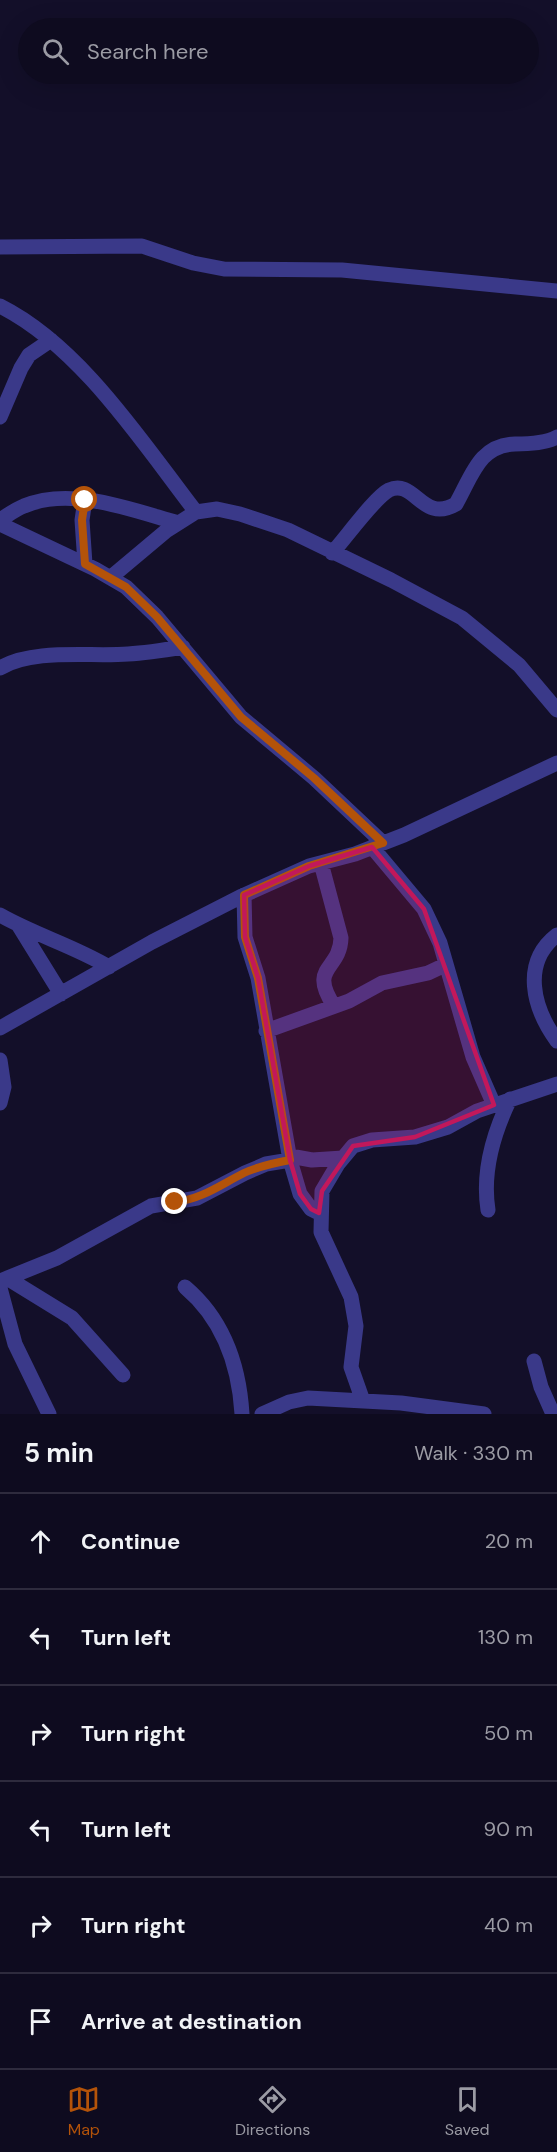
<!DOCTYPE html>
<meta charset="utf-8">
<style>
:root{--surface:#0e0b1f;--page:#1c192c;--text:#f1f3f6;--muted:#9b9ba4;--line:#2e2b3d;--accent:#b45309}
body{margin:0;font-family:"DM Sans",sans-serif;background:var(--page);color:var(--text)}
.stop{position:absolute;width:18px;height:18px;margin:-14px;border:4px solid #b45309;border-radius:50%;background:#fff}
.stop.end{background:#b45309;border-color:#fff;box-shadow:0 2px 6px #0008}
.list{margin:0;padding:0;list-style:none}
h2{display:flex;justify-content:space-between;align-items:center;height:78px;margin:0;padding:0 24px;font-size:26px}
h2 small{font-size:20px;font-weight:400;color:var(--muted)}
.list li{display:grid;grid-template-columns:39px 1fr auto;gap:18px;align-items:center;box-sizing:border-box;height:96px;padding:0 24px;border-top:2px solid var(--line)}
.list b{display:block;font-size:22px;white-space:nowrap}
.list em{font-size:20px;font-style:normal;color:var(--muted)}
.icon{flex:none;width:33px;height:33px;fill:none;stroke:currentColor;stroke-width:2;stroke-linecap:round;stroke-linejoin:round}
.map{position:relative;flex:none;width:557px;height:1414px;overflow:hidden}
.search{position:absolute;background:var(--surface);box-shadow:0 6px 24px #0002;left:18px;right:18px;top:18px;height:66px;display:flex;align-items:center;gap:15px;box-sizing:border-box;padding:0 21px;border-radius:33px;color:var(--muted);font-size:22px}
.sheet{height:654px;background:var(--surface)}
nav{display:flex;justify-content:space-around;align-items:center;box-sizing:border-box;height:84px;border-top:2px solid var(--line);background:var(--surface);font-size:16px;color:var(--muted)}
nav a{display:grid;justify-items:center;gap:3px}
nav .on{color:var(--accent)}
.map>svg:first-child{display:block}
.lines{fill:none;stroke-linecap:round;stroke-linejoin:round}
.street{stroke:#3a3989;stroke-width:15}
.route{stroke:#b45309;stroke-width:8}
.marked{fill:#c2185b;fill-opacity:0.2;stroke:#c2185b;stroke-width:4.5;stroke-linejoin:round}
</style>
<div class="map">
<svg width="557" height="1414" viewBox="0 0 557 1414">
<rect width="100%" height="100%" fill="#130f29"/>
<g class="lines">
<!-- street -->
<path class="street" d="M0 247 142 246 193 263 224 269 342 270 557 291
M0 306C80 346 142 442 196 512
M0 417 21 368 29 355 51 340
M85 500 82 520 85 564
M0 520C8 515 16 509 24 506 71 486 132 510 178 523
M0 524 95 569 126 587 157 617 241 717 314 778 383 843
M332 553C345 539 375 497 389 490 415 478 422 524 456 504 472 476 479 445 515 444 528 444 546 443 557 437
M110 578 166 531 196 512 217 509 240 514 288 530 391 580 462 618 519 665 557 710
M0 668C33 648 90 657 128 654 146 653 165 650 183 647
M372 847 424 909 440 943 473 1057 494 1105
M321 863 341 938C340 971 308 966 334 1006
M244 895 245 937 258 978 290 1160 300 1194 311 1209 319 1213
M0 915C35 935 74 946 109 967
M19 926 61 994
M557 935C521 963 533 1008 557 1041
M0 1028 152 942 242 896 309 866 355 854 404 835 557 763
M266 1031 349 1001 382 983 428 973 445 965
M0 1060 4 1087 0 1103
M290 1156 312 1160 343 1158
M488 1210C482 1172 493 1134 510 1099
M7 1278 72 1318 123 1375
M0 1281 57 1258 151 1206 197 1198 245 1173 266 1164 290 1160
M185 1287C224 1320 239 1365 242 1414
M0 1288 15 1344 49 1414
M534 1361 541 1387 553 1414
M363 1401 351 1367 356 1326 351 1297 321 1232 322 1191 338 1164 353 1146 372 1140 415 1137 448 1127 477 1111 557 1084
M262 1414 289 1402 308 1398 401 1403 484 1414"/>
</g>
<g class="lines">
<!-- route -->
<path class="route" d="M85 500 82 520 85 564 126 587 157 617 241 717 314 778 383 843 309 866 244 895 245 937 258 978 290 1160C274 1163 259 1166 244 1173 220 1185 202 1199 175 1202"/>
</g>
<!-- marked area -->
<path class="marked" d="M372 847 424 909 494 1105 415 1137 353 1146 322 1191 319 1213 311 1209 300 1194 290 1160 258 978 245 937 244 895 309 866Z"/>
</svg>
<div class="stop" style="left:85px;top:500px"></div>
<div class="stop end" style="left:175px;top:1202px"></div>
<div class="search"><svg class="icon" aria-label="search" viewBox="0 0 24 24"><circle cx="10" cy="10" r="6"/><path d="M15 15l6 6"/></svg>Search here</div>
</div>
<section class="sheet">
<h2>5 min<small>Walk · 330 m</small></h2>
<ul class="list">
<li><svg class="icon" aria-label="ahead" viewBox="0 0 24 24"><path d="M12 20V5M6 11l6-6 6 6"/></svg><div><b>Continue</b></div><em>20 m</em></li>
<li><svg class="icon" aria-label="left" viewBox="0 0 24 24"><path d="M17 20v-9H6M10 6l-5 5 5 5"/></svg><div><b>Turn left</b></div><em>130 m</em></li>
<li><svg class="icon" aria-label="right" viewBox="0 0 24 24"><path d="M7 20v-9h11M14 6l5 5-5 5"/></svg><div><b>Turn right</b></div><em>50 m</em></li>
<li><svg class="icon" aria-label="left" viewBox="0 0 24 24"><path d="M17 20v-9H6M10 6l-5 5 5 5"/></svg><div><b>Turn left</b></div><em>90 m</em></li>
<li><svg class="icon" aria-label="right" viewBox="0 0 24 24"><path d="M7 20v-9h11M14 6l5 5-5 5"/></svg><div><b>Turn right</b></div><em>40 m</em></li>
<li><svg class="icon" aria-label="arrive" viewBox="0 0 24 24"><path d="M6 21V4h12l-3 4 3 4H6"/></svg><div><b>Arrive at destination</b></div></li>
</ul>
</section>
<nav>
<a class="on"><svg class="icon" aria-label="map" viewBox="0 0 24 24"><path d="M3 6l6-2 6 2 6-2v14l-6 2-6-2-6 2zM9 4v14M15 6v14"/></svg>Map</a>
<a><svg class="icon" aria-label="directions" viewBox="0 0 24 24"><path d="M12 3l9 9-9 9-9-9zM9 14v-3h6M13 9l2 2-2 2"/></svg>Directions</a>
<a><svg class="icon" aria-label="saved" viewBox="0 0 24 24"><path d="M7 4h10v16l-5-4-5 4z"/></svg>Saved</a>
</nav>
